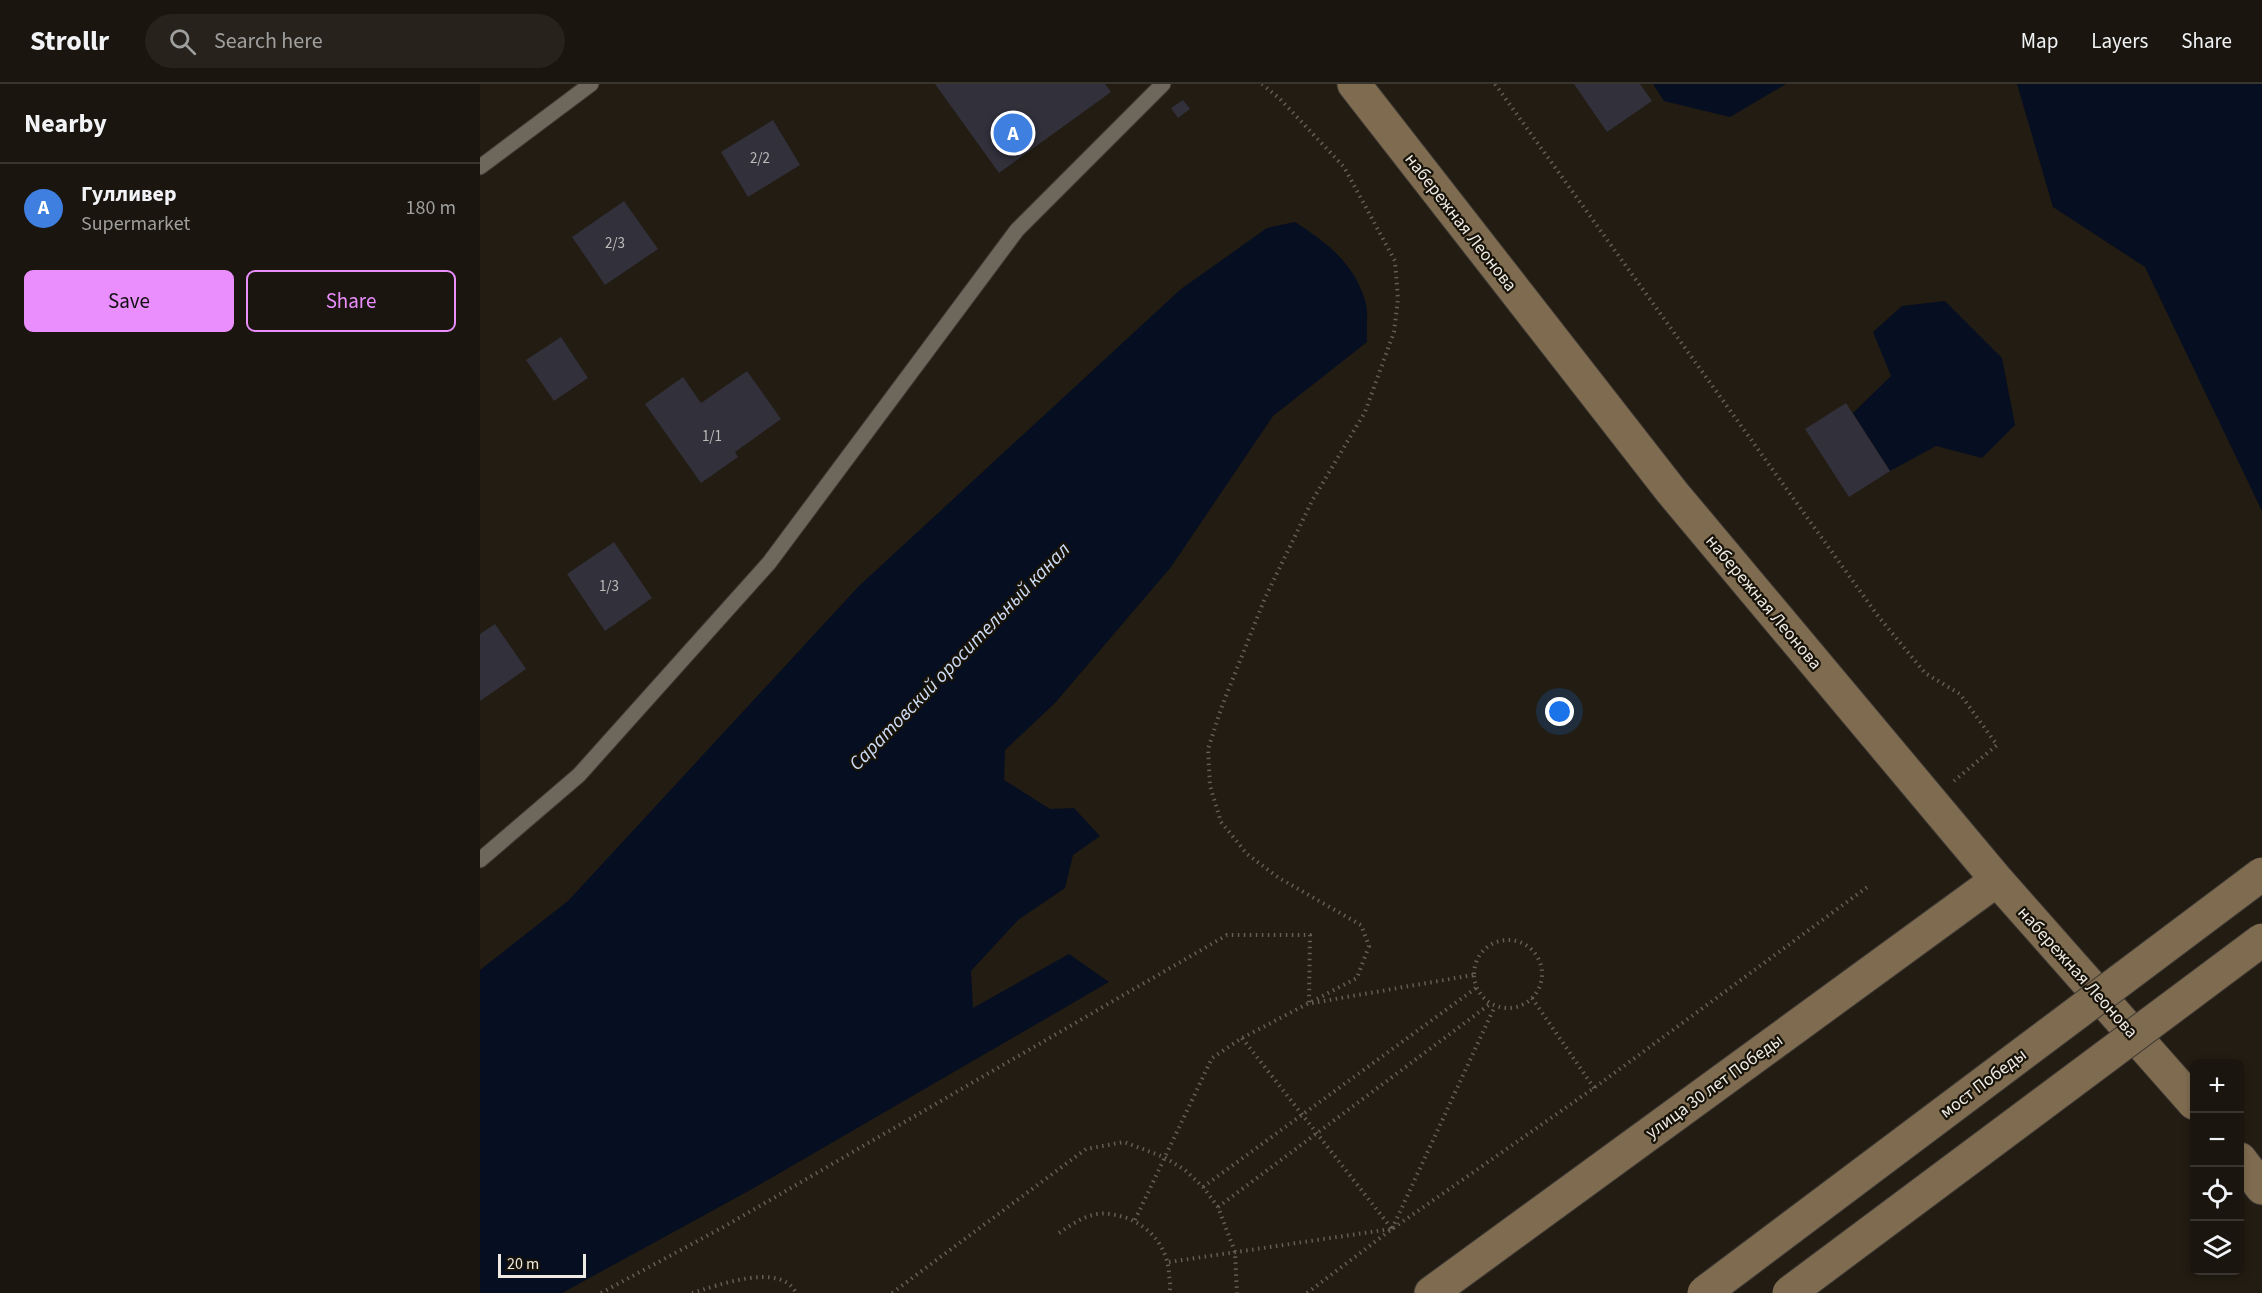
<!DOCTYPE html>
<meta charset="utf-8">
<style>
:root{--surface:#1a150e;--page:#27221c;--text:#f1f3f6;--muted:#9f9f9e;--line:#38342e;--accent:#ea8dfd}
body{margin:0;font-family:"Source Sans 3",sans-serif;background:var(--page);color:var(--text)}
.controls{position:absolute;right:18px;bottom:18px;display:grid;overflow:hidden;border-radius:9px;box-shadow:0 3px 9px #0003}
.controls button{width:54px;height:54px;display:grid;place-items:center;padding:0;border:0;border-bottom:2px solid var(--line);background:var(--surface);color:var(--text);font:30px sans-serif}
.scale{position:absolute;left:18px;bottom:15px;width:88px;box-sizing:border-box;padding-left:6px;border:3px solid #ede9e3;border-top:0;font-size:16px;line-height:21px;white-space:nowrap;color:#ede9e3;-webkit-text-stroke:4px #181309;paint-order:stroke}
.you{position:absolute;left:1080px;top:628px;width:21px;height:21px;margin:-15px;border:4px solid #fff;border-radius:50%;background:#1a73e8;box-shadow:0 0 0 9px #1a73e833}
.badge{display:grid;place-items:center;width:39px;height:39px;border-radius:50%;background:var(--accent);color:#fff;font-size:20px;font-weight:700}
.pin{position:absolute;translate:-50% -50%;border:3px solid #fff;box-shadow:0 2px 6px #0006}
.list{margin:0;padding:0;list-style:none}
h2{display:flex;justify-content:space-between;align-items:center;height:78px;margin:0;padding:0 24px;font-size:26px}
h2 small{font-size:20px;font-weight:400;color:var(--muted)}
.list li{display:grid;grid-template-columns:39px 1fr auto;gap:18px;align-items:center;box-sizing:border-box;height:90px;padding:0 24px;border-top:2px solid var(--line)}
.list b{display:block;font-size:22px;white-space:nowrap}
.list p{margin:0;font-size:20px;white-space:nowrap;color:var(--muted)}
.list em{font-size:20px;font-style:normal;color:var(--muted)}
.actions{display:flex;gap:12px;padding:18px 24px}
.actions a{flex:1;padding:14px 0;border:2px solid var(--accent);border-radius:9px;text-align:center;font-size:21px;color:var(--accent)}
.actions .main{background:var(--accent);color:#111}
.icon{flex:none;width:33px;height:33px;fill:none;stroke:currentColor;stroke-width:2;stroke-linecap:round;stroke-linejoin:round}
.map{position:relative;flex:none;width:1782px;height:1209px;overflow:hidden}
header{display:flex;align-items:center;gap:36px;box-sizing:border-box;height:84px;padding:0 30px;background:var(--surface);border-bottom:2px solid var(--line)}
header strong{font-size:28px}
nav{display:flex;gap:33px;margin-inline-start:auto;font-size:21px}
.search{width:420px;height:54px;background:var(--page);display:flex;align-items:center;gap:15px;box-sizing:border-box;padding:0 21px;border-radius:33px;color:var(--muted);font-size:22px}
main{display:flex}
aside{flex:1;background:var(--surface)}
.map>svg:first-child{display:block}
.water{fill:#060e21}
.building{fill:#31303b}
.lines{fill:none;stroke-linecap:round;stroke-linejoin:round}
.service-casing{stroke:#3d3834;stroke-width:17}
.secondary-casing{stroke:#3d3834;stroke-width:35}
.path{stroke:#645e56;stroke-width:4;stroke-dasharray:1.5 4.5;stroke-linecap:butt}
.service{stroke:#6e675c;stroke-width:15}
.secondary{stroke:#7f6c50;stroke-width:33}
.secondary-bridge-casing{stroke:#3d3834;stroke-width:35;stroke-linecap:butt}
.secondary-bridge{stroke:#7f6c50;stroke-width:33}
.labels{text-anchor:middle;stroke-width:4.5;stroke-linejoin:round;paint-order:stroke}
.number-label{font-size:15px;fill:#bebbb9}
.street-label{font-size:18px;fill:#ede9e3;stroke:#181309}
.water-label{font-size:20px;font-style:italic;fill:#cddcf9;stroke:#181309}
</style>
<header>
<strong>Strollr</strong>
<div class="search"><svg class="icon" aria-label="search" viewBox="0 0 24 24"><circle cx="10" cy="10" r="6"/><path d="M15 15l6 6"/></svg>Search here</div>
<nav><a>Map</a><a>Layers</a><a>Share</a></nav>
</header>
<main>
<aside>
<h2>Nearby<small></small></h2>
<ul class="list">
<li><span class="badge" style="background:#3f7fe0">A</span><div><b>Гулливер</b><p>Supermarket</p></div><em>180 m</em></li>
</ul>
<div class="actions"><a class="main">Save</a><a>Share</a></div>
</aside>
<div class="map">
<svg width="1782" height="1209" viewBox="0 0 1782 1209">
<rect width="100%" height="100%" fill="#221c12"/>
<!-- water -->
<path class="water" d="M1173 0H1306L1250 33 1184 17Z
M1537 0H1782V427L1665 183 1573 123Z
M815 138C847 159 873 178 885 216 889 228 886 245 887 258L793 332 691 483 575 619 525 666 524 696 570 725 594 724 620 752 593 771 585 804 538 836 491 887 493 924 589 870 629 898 272 1105 82 1209H0V886L88 817 379 502 701 205 787 144Z
M1465 217 1522 274 1535 341 1502 374 1456 362 1410 387 1373 329 1411 292 1393 248 1422 222Z"/>
<!-- building -->
<path class="building" d="M455 0H625L631 8 519 89Z
M1094 0H1160L1172 17 1127 48Z
M703 16 710 25 698 34 691 24Z
M293 36 320 81 268 113 241 68Z
M144 117 178 165 125 201 92 153Z
M81 253 108 294 74 317 46 276Z
M267 287 301 335 255 368 258 373 221 399 165 320 203 293 221 319Z
M1366 319 1410 387 1369 413 1325 345Z
M134 458 172 514 125 547 87 490Z
M15 540 46 585 0 617V550Z"/>
<g class="lines">
<defs>
<path id="service" d="M0 83 111 0
M0 776 99 691 289 479 537 146 683 0"/>
<path id="secondary" d="M874 0 1192 408 1517 796 1714 1019
M1760 1075 1782 1104
M951 1209 1517 796"/>
</defs>
<!-- service casing -->
<use href="#service" class="service-casing"/>
<!-- secondary casing -->
<use href="#secondary" class="secondary-casing"/>
<!-- path -->
<path class="path" d="M1015 0 1398 532 1445 589 1480 610 1517 661 1474 697
M994 890a34 34 0 1 1 68 0a34 34 0 1 1-68 0Z
M1052 914 1114 1004
M832 919 993 891
M762 954 912 1145
M723 1103 996 904
M738 1123 1010 920
M655 1136 732 974 762 954 877 894 889 862 881 841 799 794 767 770 741 738 730 702 728 665 742 622 785 514 832 417 885 328 914 248 918 215 915 177 864 83 800 15 782 0
M912 1145 1015 922
M579 1149C594 1139 610 1127 630 1130 662 1134 688 1158 689 1191 690 1197 691 1203 689 1209
M689 1178 911 1145
M121 1209 247 1141 747 851H830L829 919
M212 1209C236 1202 301 1177 316 1209
M412 1209 606 1065 644 1058 684 1073 705 1086 723 1103 738 1123 755 1168 757 1209
M827 1209 912 1145 1114 1004 1390 801"/>
<!-- service -->
<use href="#service" class="service"/>
<!-- secondary -->
<use href="#secondary" class="secondary"/>
<defs>
<path id="secondary-bridge" d="M1224 1209 1782 790
M1309 1209 1782 856"/>
</defs>
<!-- secondary-bridge casing -->
<use href="#secondary-bridge" class="secondary-bridge-casing"/>
<!-- secondary-bridge -->
<use href="#secondary-bridge" class="secondary-bridge"/>
</g>
<g class="labels">
<!-- number labels -->
<g class="number-label">
<text x="280" y="79">2/2</text>
<text x="135" y="164">2/3</text>
<text x="232" y="357">1/1</text>
<text x="129" y="507">1/3</text>
</g>
<!-- street labels -->
<g class="street-label">
<text transform="translate(981 138) rotate(52)" y="6">набережная Леонова</text>
<text transform="translate(1284 518) rotate(50)" y="6">набережная Леонова</text>
<text transform="translate(1598 888) rotate(48)" y="6">набережная Леонова</text>
<text transform="translate(1503 999) rotate(-37)" y="6">мост Победы</text>
<text transform="translate(1234 1002) rotate(-36)" y="6">улица 30 лет Победы</text>
</g>
<!-- water labels -->
<g class="water-label">
<text transform="translate(479 572) rotate(-46)" y="7">Саратовский оросительный канал</text>
</g>
</g>
</svg>
<div class="controls">
<button>+</button>
<button>−</button>
<button><svg class="icon" aria-label="locate" viewBox="0 0 24 24"><circle cx="12" cy="12" r="6"/><path d="M12 2v4M12 18v4M2 12h4M18 12h4"/></svg></button>
<button><svg class="icon" aria-label="layers" viewBox="0 0 24 24"><path d="M12 4l9 5-9 5-9-5zM3 14l9 5 9-5"/></svg></button>
</div>
<div class="scale">20 m</div>
<div class="you"></div>
<div class="pin badge" style="left:533px;top:49px;background:#3f7fe0">A</div>
</div>
</main>
